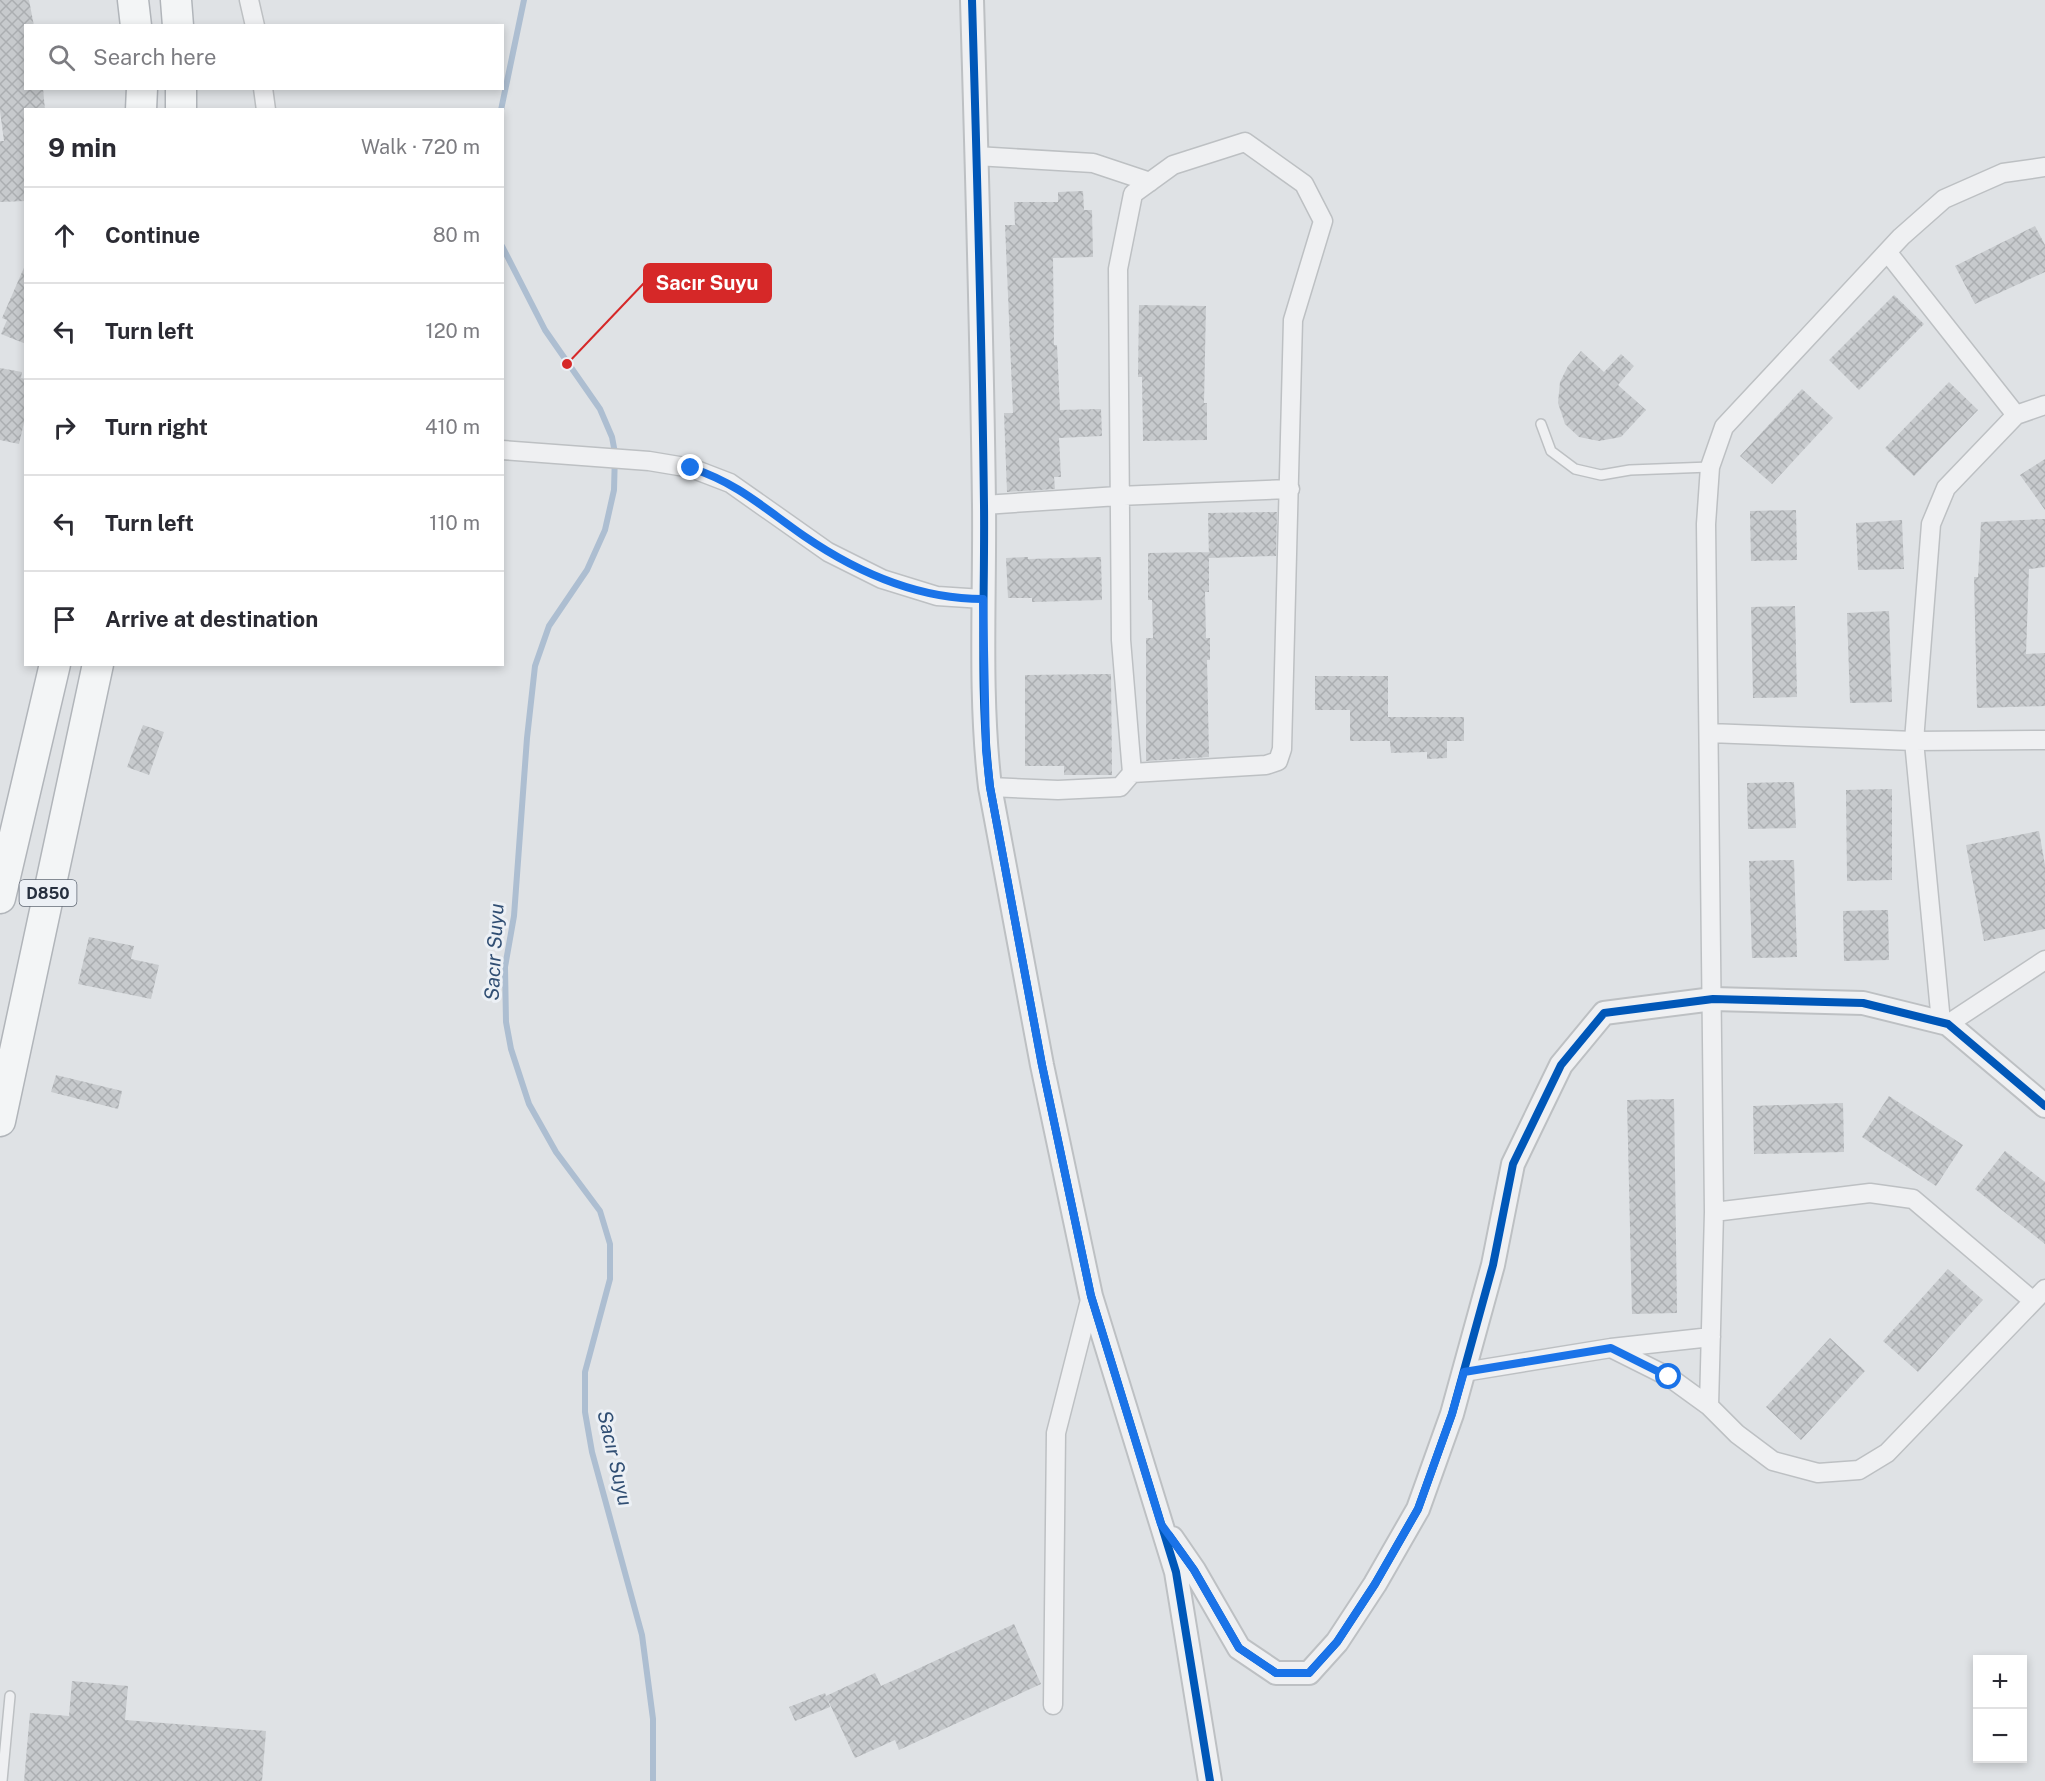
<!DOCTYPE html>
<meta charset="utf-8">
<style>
:root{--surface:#fff;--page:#f2f2f3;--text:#2b2b33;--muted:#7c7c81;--line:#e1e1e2}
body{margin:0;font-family:"Public Sans",sans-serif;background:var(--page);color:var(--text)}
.controls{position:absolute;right:18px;bottom:18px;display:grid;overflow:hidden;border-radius:0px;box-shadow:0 3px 9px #0003}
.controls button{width:54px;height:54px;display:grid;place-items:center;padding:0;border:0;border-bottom:2px solid var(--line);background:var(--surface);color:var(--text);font:30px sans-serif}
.stop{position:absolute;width:18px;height:18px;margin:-14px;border:4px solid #1a73e8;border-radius:50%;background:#fff}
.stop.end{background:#1a73e8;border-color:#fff;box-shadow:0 2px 6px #0008}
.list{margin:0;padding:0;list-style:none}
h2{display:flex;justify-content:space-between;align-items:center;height:78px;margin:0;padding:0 24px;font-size:26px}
h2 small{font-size:20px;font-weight:400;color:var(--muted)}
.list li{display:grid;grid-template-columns:39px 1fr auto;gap:18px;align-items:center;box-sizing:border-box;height:96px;padding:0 24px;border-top:2px solid var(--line)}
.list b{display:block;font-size:22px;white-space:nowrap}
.list em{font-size:20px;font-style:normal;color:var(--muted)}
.icon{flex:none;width:33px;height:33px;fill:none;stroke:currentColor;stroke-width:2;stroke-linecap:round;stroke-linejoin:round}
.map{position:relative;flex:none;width:2045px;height:1781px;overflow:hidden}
.search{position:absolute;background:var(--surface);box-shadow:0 3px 9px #0003;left:24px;top:24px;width:480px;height:66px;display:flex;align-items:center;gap:15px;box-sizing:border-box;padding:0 21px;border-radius:0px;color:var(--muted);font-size:22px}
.panel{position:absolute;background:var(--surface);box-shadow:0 3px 9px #0003;left:24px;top:108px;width:480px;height:558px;border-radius:0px}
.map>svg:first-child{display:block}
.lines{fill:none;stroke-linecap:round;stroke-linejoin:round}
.stream{stroke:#adbed1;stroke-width:6}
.building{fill:url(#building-cross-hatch)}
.service-casing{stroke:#bdc0c3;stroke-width:12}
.minor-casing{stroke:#bdc0c3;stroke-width:21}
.tertiary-casing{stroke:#bdc0c3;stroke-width:26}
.trunk-casing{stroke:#b1b5ba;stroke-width:33}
.service{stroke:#eff0f2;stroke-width:9}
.minor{stroke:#eff0f2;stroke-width:18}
.tertiary{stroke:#eff0f2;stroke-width:22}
.trunk{stroke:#f3f5f6;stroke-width:30}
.cycleway-casing{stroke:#ecf0f5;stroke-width:11}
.cycleway{stroke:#0057b8;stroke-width:8}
.route{stroke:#1a73e8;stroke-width:8}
.labels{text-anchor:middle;stroke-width:6;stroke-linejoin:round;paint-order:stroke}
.shield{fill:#ecf0f5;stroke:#616975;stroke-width:1.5}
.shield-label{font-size:16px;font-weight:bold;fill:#262f3e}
.water-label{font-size:20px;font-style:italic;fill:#304e73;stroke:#ecf0f5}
.leader{fill:none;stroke:#d62828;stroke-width:2}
.callout-dot{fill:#d62828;stroke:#ecf0f5;stroke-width:2}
.callout{fill:#d62828;stroke:#d62828;stroke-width:2}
.callout-label{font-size:20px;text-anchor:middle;font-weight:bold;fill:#fff}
</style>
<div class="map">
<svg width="2045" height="1781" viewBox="0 0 2045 1781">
<defs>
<pattern id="building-cross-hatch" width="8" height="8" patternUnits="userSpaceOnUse" patternTransform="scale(1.5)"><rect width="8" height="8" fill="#c7cacd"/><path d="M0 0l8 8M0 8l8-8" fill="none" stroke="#abaeb1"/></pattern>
</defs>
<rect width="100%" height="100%" fill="#dfe2e5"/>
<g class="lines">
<!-- stream -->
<path class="stream" d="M501 110 524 0
M502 246 545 330 600 409 612 437 615 453 614 490 605 530 587 570 549 626 535 666 527 738 514 916 505 967 506 1022 511 1049 529 1104 556 1152 600 1211 610 1244V1279L585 1372V1412L592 1452 642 1635 653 1719V1781"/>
</g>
<!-- building -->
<path class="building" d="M0 0H29L34 26H26V88H43L45 110H26V201L0 202V141H4L0 111Z
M1083 191 1084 210H1092L1093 257 1053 258 1054 345H1057L1060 410 1101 409 1102 436 1059 438 1061 477H1054L1055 489 1007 492 1004 413H1013L1005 225H1015L1014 202H1058V192Z
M2035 226 2045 245V272L1975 304 1955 266Z
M26 263V344L1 334 7 320 2 318Z
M1894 295 1924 324 1859 390 1829 360Z
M1139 305 1206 306 1204 403H1207V440L1143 441 1142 377H1138Z
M1581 351 1604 372 1621 354 1634 366 1618 385 1646 410 1621 437 1599 441 1579 437 1565 424 1558 403 1560 382 1568 366Z
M0 368 22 372 21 378 26 379V414L19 444 0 440Z
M1949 382 1978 410 1914 476 1885 448Z
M1802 389 1833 418 1772 484 1740 456Z
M2045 459V510L2020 475Z
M1796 510 1797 560 1751 561 1750 511Z
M1277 512 1276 556 1209 558 1208 513Z
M2045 519V567L2029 569 2026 654 2045 653V706L1977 708 1974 577H1978L1981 522Z
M1902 520 1904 569 1858 570 1856 523Z
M1209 552V592H1205L1206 638H1210V660H1207L1209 757 1146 761V638H1153L1152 600H1148V553Z
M1028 557V559L1101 557 1102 600 1032 602V598H1008L1006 558Z
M1795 606 1797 697 1753 698 1751 607Z
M1889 611 1892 702 1850 703 1847 613Z
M1111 674 1112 775H1064V766H1025V675Z
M1315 676H1388V717H1464V741H1447V758L1427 759V752L1391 753 1390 741H1350V710H1315Z
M143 725 164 732 149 775 127 767Z
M1794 782 1796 828 1748 829 1747 783Z
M1892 789V880L1847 881 1846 790Z
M2039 831 2045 865V929L1984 941 1966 845Z
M1794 860 1797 957 1752 958 1749 861Z
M1888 910 1889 960 1844 961 1843 911Z
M89 937 134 946 131 959 159 965 151 999 78 984Z
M56 1075 122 1091 118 1109 51 1092Z
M1889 1096 1963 1145 1936 1186 1862 1137Z
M1674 1099 1677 1313 1632 1314 1627 1100Z
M1843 1103 1844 1152 1754 1154 1753 1106Z
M2005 1151 2045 1182V1244L1975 1189Z
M1948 1269 1983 1300 1918 1372 1883 1341Z
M1830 1338 1865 1371 1801 1440 1766 1407Z
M1014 1624 1041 1684 899 1750 895 1740 855 1758 827 1698 830 1707 795 1721 789 1707 825 1693 826 1696 875 1673 881 1686Z
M72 1681 128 1686 125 1720 266 1731 262 1781H24L30 1713 69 1716Z"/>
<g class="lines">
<defs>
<path id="service" d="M1541 424 1551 451 1575 469 1601 475 1630 470 1710 467
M2 1781 10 1696"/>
<path id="minor" d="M249 0 255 26
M263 88 266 110
M976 156 1093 163 1150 182
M1888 253 2016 415 1946 488 1931 524 1914 741 1941 1022
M2016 415 2045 405
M502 450 649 461 691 468 730 483 828 552 882 579 937 596 983 599
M984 505 1118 496 1290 489
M1709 733 1914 741 2045 740
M990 787 1058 790 1120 787 1132 773 1266 765 1278 761 1282 749 1293 320 1323 221 1304 184 1245 142 1173 165 1133 194 1118 269 1121 640 1132 773
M1948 1024 2045 960
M1714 1212 1870 1193 1913 1199 2032 1300
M1611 1348 1711 1337
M1464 1372 1611 1348 1669 1377 1709 1406 1737 1434 1773 1461 1818 1473 1859 1470 1887 1453 2045 1289
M1709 1406 1714 1212 1706 524 1710 467 1724 427 1901 237 1944 199 2003 173 2045 167
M1053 1705 1056 1433 1091 1296"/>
<path id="tertiary" d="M972 0C977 168 982 337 984 505 985 599 979 694 990 787L1042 1065 1091 1296 1176 1572 1210 1781
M1172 1538 1194 1570 1239 1648 1276 1673H1309L1337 1642 1375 1584 1418 1509 1452 1414 1493 1265 1513 1164 1561 1065 1604 1013 1713 999 1863 1003 1948 1024 2045 1106"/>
<path id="trunk" d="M133 0 136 26
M176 0 178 26
M181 88V110
M141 110 142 88
M0 898 55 664
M0 1121 98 664"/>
</defs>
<!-- service casing -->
<use href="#service" class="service-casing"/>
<!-- minor casing -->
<use href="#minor" class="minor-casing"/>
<!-- tertiary casing -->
<use href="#tertiary" class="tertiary-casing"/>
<!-- trunk casing -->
<use href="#trunk" class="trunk-casing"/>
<!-- service -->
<use href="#service" class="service"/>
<!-- minor -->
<use href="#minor" class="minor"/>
<!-- tertiary -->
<use href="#tertiary" class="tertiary"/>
<!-- trunk -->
<use href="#trunk" class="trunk"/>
<defs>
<path id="cycleway" d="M972 0C977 168 982 337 984 505 985 599 979 694 990 787L1042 1065 1091 1296 1176 1572 1210 1781
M1169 1535 1194 1570 1239 1648 1276 1673H1309L1337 1642 1375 1584 1418 1509 1452 1414 1493 1265 1513 1164 1561 1065 1604 1013 1713 999 1863 1003 1948 1024 2045 1106"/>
</defs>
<!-- cycleway casing -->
<use href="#cycleway" class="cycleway-casing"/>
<!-- cycleway -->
<use href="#cycleway" class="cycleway"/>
</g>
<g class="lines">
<!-- route -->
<path class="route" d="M691 468C738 483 765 509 804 536 858 573 918 599 983 599L986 750 990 787 1042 1065 1091 1296 1161 1524 1194 1570 1239 1648 1276 1673H1309L1337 1642 1375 1584 1418 1509 1452 1414 1464 1372 1611 1348 1669 1377"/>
</g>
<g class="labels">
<!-- shield labels -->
<rect class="shield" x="19.5" y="880" width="57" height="26" rx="4.5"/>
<g class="shield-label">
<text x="48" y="899">D850</text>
</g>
<!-- water labels -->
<g class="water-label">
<text transform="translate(494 952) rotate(-87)" y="7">Sacır Suyu</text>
<text transform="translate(615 1458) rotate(77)" y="7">Sacır Suyu</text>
</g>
</g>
<!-- callouts -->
<path class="leader" d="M567 364L644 283"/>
<circle class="callout-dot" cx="567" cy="364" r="6"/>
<rect class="callout" x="644" y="264" width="127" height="38" rx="6"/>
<g class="callout-label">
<text x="707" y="290">Sacır Suyu</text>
</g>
</svg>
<div class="controls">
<button>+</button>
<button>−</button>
</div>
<div class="stop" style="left:1669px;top:1377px"></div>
<div class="stop end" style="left:691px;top:468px"></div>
<div class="search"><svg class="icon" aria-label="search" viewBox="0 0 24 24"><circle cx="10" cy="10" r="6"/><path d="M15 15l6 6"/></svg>Search here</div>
<section class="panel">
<h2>9 min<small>Walk · 720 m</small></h2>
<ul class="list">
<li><svg class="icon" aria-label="ahead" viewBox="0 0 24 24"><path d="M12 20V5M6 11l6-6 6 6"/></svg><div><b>Continue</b></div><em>80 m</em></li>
<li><svg class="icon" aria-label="left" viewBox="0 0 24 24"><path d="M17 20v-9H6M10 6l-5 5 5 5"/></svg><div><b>Turn left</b></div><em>120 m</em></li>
<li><svg class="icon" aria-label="right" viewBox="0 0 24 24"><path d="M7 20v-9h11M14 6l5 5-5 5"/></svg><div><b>Turn right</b></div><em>410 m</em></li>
<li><svg class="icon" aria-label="left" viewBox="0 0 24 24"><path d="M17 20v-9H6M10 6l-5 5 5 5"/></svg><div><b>Turn left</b></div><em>110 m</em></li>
<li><svg class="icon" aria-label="arrive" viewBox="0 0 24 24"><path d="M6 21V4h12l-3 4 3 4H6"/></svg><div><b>Arrive at destination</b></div></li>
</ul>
</section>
</div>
